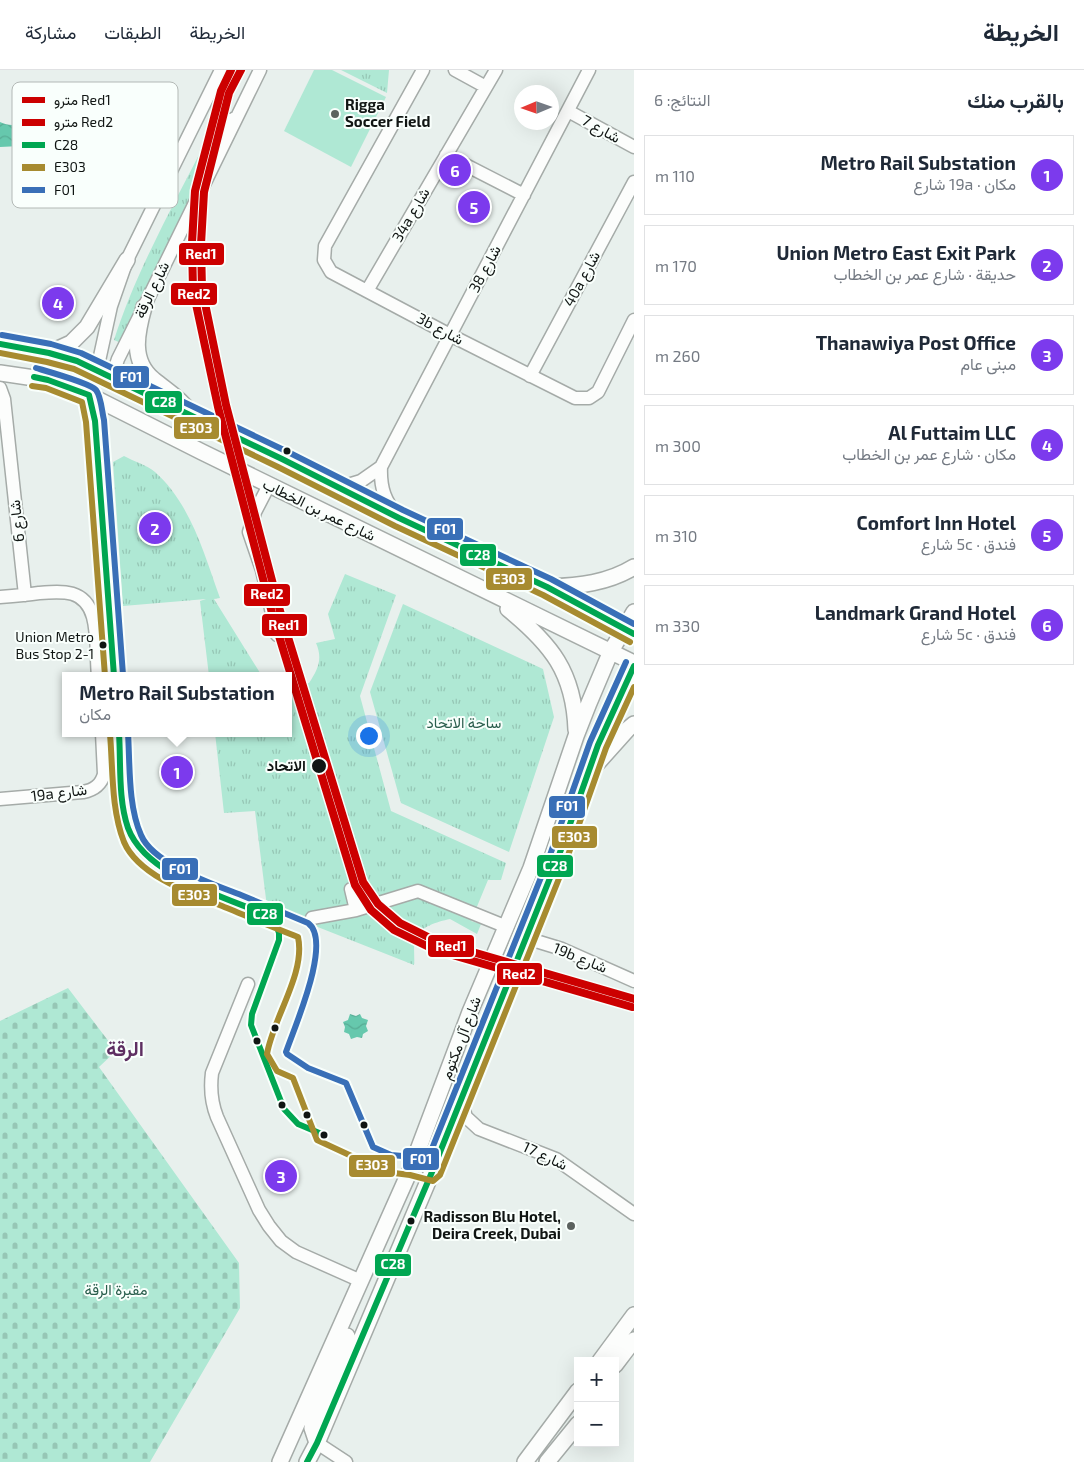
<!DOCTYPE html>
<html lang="ar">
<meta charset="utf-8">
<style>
:root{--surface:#fff;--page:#f6f6f7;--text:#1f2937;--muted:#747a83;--line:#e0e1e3;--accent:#7c3aed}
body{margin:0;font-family:"Exo 2",Vazirmatn,sans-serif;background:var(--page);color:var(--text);direction:rtl}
.controls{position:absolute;right:15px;bottom:15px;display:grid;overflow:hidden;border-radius:0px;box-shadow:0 5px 20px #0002}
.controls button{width:45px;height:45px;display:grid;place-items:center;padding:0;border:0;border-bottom:1px solid var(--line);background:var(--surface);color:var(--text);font:25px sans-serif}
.compass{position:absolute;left:514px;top:15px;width:45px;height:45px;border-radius:50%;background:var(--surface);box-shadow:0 5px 20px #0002;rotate:268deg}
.you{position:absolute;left:368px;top:665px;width:18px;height:18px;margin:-12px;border:4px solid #fff;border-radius:50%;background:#1a73e8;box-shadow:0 0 0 8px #1a73e833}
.badge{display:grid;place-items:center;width:32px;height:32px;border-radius:50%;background:var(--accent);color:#fff;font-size:16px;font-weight:700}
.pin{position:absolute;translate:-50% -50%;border:2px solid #fff;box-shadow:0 1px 5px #0006}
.popup{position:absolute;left:62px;top:602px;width:230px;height:65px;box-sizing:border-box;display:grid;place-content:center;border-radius:0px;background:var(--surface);filter:drop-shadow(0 1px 4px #0005);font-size:16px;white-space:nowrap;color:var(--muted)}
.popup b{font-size:19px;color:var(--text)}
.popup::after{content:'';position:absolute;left:50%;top:100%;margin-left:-10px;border:10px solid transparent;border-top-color:var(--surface)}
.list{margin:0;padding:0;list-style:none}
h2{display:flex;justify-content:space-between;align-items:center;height:65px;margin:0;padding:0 20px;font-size:21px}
h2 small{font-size:16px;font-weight:400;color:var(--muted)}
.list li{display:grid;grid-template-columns:32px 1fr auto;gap:15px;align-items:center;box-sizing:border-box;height:80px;margin:0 10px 10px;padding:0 10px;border:1px solid var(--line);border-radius:0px}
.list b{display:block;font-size:19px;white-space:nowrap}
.list p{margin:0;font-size:16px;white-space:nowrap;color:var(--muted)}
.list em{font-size:16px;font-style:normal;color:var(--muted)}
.map{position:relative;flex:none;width:634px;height:1392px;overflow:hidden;direction:ltr}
header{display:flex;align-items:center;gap:30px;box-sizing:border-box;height:70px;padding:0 25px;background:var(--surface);border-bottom:1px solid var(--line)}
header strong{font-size:24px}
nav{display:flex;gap:28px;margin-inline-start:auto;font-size:18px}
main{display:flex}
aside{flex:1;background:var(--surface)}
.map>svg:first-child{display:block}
.grass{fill:url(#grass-tufts)}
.cemetery{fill:url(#cemetery-stones)}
.pitch{fill:#afe8d4}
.water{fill:url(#water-waves)}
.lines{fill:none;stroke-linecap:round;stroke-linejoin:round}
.minor-casing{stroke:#a5aba8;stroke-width:15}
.major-casing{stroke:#a5aba8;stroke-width:18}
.minor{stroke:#fcfdfc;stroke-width:12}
.major{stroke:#fcfdfc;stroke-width:15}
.bus-1-casing{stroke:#f9fffc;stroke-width:10}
.bus-2-casing{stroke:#f9fffc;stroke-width:10}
.bus-3-casing{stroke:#f9fffc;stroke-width:10}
.bus-1{stroke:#00a651;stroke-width:6}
.bus-2{stroke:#a78b30;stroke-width:6}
.bus-3{stroke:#396fb7;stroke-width:6}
.metro-1-casing{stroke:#f9fffc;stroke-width:11}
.metro-2-casing{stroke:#f9fffc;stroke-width:11}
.metro-1{stroke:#c00;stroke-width:8}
.metro-2{stroke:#c00;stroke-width:8}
.poi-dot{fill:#5c625f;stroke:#f9fffc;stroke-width:2}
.bus-dot{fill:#101513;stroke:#f9fffc;stroke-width:2}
.labels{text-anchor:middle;stroke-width:4;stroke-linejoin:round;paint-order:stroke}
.bus-label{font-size:14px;fill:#101513;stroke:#f9fffc;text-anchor:end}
.poi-label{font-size:15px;font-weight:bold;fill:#101513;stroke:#f9fffc;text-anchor:start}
.street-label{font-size:15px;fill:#101513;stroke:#f9fffc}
.park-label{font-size:15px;fill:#2a5e4d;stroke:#f9fffc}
.stop-label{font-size:15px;font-weight:bold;fill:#101513;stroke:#f9fffc;text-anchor:end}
.district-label{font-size:20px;font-weight:bold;fill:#5e2f62;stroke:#f9fffc}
.key{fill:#f9fffc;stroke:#b3b9b6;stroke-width:1}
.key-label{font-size:14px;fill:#101513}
.line-badge{stroke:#f9fffc;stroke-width:2}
.badge-label{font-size:14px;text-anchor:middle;font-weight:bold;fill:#fff}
</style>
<header>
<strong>الخريطة</strong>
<nav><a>الخريطة</a><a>الطبقات</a><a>مشاركة</a></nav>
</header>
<main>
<aside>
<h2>بالقرب منك<small>النتائج: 6</small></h2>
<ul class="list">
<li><span class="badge">1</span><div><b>Metro Rail Substation</b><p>مكان · 19a شارع</p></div><em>110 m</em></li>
<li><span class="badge">2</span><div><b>Union Metro East Exit Park</b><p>حديقة · شارع عمر بن الخطاب</p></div><em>170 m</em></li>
<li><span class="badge">3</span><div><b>Thanawiya Post Office</b><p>مبنى عام</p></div><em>260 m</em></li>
<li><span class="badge">4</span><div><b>Al Futtaim LLC</b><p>مكان · شارع عمر بن الخطاب</p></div><em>300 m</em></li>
<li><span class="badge">5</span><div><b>Comfort Inn Hotel</b><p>فندق · 5c شارع</p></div><em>310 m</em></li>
<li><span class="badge">6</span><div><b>Landmark Grand Hotel</b><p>فندق · 5c شارع</p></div><em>330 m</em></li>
</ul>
</aside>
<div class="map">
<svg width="634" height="1392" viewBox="0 0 634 1392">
<defs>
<pattern id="grass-tufts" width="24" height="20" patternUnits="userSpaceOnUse" patternTransform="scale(1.25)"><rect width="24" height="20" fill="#afe8d4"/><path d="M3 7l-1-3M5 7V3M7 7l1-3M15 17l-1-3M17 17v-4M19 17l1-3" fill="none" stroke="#96c6b5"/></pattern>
<pattern id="cemetery-stones" width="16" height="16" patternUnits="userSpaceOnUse" patternTransform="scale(1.25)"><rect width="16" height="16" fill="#afe8d4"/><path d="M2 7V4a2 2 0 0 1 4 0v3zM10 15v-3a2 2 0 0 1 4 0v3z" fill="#96c6b5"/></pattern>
<pattern id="water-waves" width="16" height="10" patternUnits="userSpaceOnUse" patternTransform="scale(1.25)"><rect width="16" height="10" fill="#66c8ad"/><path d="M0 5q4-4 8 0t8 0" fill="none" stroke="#57ab94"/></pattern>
</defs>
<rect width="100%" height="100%" fill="#e8f0ed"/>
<!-- grass -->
<path class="grass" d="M341 0H389L387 23Z
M210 63 221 70 121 273 114 270C137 198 176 131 210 63Z
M124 386C133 391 147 395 155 402 191 434 204 484 220 528L214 529 262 606H209L200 531 206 529 123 536 113 392Z
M345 504 396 525 360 626 391 741 506 793 501 810H488L471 851 481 854 477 864 450 849C437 852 420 856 415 870 413 877 415 888 414 895L267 837 255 741 224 743 215 663H288V617L309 613C318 599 323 589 316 573L335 569 328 544Z
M403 534 543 599 554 647 509 782 401 733 370 622Z"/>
<!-- cemetery -->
<path class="cemetery" d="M68 918 116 981 99 997 239 1193 240 1238 150 1392H0V951Z"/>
<!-- pitch -->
<path class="pitch" d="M314 0H332L386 27 351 97 284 61Z"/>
<!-- water -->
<path class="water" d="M31 50H40L41 75 0 77V52C10 57 20 55 31 50Z
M350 944 356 946 360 944 362 948 368 950 366 956 368 961 363 964 362 968 357 967 351 969 349 964 344 962 345 957 343 952 348 950Z"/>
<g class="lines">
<defs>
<path id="minor" d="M235 0 218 40V44L224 50H232L235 48
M423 0 325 176 324 190 331 202 450 265 575 328H589L598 322 634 250
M455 0 486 17
M568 41 634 77
M446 85 524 125
M367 221 496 0
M97 300 111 236 127 190 221 0
M530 306 634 112
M112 307 118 289 144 237 260 0
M0 318 4 329 25 525
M381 397C380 418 385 432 399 447
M269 415 255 442 249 462 262 500 277 565
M338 418 361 411 381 397 589 0
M0 527C13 526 26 525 39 523 63 521 85 519 93 547 98 565 96 587 98 606
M0 729 83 722C94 720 101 715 104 704L102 663
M351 819 356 840
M312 848 356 840 418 821 507 857
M526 868 562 879 634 911
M248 914 212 1003C210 1019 211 1032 217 1047L259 1140 269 1156 281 1171 296 1182 361 1211
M461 1030 466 1047 479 1059 556 1089 634 1144
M317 1373 346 1392"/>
<path id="major" d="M144 237C137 262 130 291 154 310 166 320 180 328 189 341
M0 274 49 283 77 291 131 316 194 348 282 389 399 448 547 517 634 564
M49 283 71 273 87 257 127 190
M0 303 48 310 89 325 202 382 634 593
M549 517C579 516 608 513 634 497
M508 539C551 574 574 602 576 660
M593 698 628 659 634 654
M600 1291 634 1245
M615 1295 634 1270
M317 1373 312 1358 314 1343 347 1266
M280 1392 412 1096 470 942 531 798 576 666 589 633 611 581 634 542
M307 1392 317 1373 432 1102 558 788 598 675 634 596
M525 1392 578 1321
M547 1392 578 1354"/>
</defs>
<!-- minor casing -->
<use href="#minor" class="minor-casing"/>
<!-- major casing -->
<use href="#major" class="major-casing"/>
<!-- minor -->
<use href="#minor" class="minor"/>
<!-- major -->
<use href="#major" class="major"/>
<defs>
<path id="bus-1" d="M0 274 49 283 77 291 282 389 399 448 547 517 634 564
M34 307 48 310 89 325 95 351 114 606
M119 663C121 694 118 729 128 758 146 807 229 828 274 848L279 863V870L252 944 251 955 284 1039 298 1054 324 1065
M307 1392 317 1373 432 1102 558 788 598 675 634 596"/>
<path id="bus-2" d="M0 283 47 292 74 299 278 397 395 456 543 525 630 572
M32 316 46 318 82 332 86 352 105 606
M110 664C113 699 111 739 124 772 139 807 195 825 227 838 251 848 274 858 298 867 306 903 273 948 267 984L277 1001 293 1008 317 1070 386 1102 410 1105 433 1111 440 1105 566 791 606 678 634 617"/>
<path id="bus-3" d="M2 265 51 274 81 283 286 381 403 440 551 509 634 554
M36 298C46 301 90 313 96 320 101 326 102 342 104 350L123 605
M128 663C130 695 128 736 141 765 153 794 213 814 241 825 263 834 286 844 308 853 333 871 294 958 286 982L287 984 308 998 346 1013 373 1077 391 1085 414 1087 427 1091 550 785 590 672 626 592"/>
</defs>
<!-- bus-1 casing -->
<use href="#bus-1" class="bus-1-casing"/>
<!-- bus-2 casing -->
<use href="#bus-2" class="bus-2-casing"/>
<!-- bus-3 casing -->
<use href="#bus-3" class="bus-3-casing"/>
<!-- bus-1 -->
<use href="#bus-1" class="bus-1"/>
<!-- bus-2 -->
<use href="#bus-2" class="bus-2"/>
<!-- bus-3 -->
<use href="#bus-3" class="bus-3"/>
<defs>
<path id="metro-1" d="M241 0 229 23 204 122 201 174 202 219 226 335 280 541 363 812 378 834 400 853 438 872 634 929"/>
<path id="metro-2" d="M231 0 221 21 195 121 192 173 193 220 218 337 272 543 355 815 371 840 394 860 435 880 632 937"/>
</defs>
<!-- metro-1 casing -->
<use href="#metro-1" class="metro-1-casing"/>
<!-- metro-2 casing -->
<use href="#metro-2" class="metro-2-casing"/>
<!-- metro-1 -->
<use href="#metro-1" class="metro-1"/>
<!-- metro-2 -->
<use href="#metro-2" class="metro-2"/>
</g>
<!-- markers -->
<g class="poi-dot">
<circle cx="335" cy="44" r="5"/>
<circle cx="571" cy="1156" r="5"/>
</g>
<g class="bus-dot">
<circle cx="287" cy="381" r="4.5"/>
<circle cx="103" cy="575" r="4.5"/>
<circle cx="319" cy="696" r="8"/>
<circle cx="275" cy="958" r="4.5"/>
<circle cx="257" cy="971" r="4.5"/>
<circle cx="282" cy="1035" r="4.5"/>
<circle cx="307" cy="1045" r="4.5"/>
<circle cx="364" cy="1055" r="4.5"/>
<circle cx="324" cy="1065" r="4.5"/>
<circle cx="411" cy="1151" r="4.5"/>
</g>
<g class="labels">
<!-- bus labels -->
<g class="bus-label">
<text x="94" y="572">Union Metro<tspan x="94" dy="17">Bus Stop 2-1</tspan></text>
</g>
<!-- poi labels -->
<g class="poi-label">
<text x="345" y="40">Rigga<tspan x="345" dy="17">Soccer Field</tspan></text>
<text x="561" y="1152" text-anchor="end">Radisson Blu Hotel,<tspan x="561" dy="17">Deira Creek, Dubai</tspan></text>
</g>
<!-- street labels -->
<g class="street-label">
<text transform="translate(601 59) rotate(29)" y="5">شارع 7</text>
<text transform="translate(411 145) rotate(-60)" y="5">34a شارع</text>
<text transform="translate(485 199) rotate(-62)" y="5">شارع 38</text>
<text transform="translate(582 209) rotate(-62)" y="5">40a شارع</text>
<text transform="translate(152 220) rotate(-64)" y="5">شارع الرقة</text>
<text transform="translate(440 259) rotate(28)" y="5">3b شارع</text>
<text transform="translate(319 440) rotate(26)" y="5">شارع عمر بن الخطاب</text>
<text transform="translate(17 451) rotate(-96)" y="5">شارع 6</text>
<text transform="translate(59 723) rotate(-7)" y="5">19a شارع</text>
<text transform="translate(580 888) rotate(22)" y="5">19b شارع</text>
<text transform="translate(461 968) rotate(-69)" y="5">شارع آل مكتوم</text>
<text transform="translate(545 1086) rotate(25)" y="5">شارع 17</text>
</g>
<!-- park labels -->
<g class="park-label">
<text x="464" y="658">ساحة الاتحاد</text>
<text x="116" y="1225">مقبرة الرقة</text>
</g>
<!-- stop labels -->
<g class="stop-label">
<text x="306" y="701">الاتحاد</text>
</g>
<!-- district labels -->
<g class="district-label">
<text x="125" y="986">الرقة</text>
</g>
</g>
<!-- legend -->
<rect x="12" y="12" width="166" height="126" rx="8" class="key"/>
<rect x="22" y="27" width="23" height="6" fill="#c00"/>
<rect x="22" y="49" width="23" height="7" fill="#c00"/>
<rect x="22" y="72" width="23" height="6" fill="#00a651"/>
<rect x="22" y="94" width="23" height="7" fill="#a78b30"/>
<rect x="22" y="117" width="23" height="6" fill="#396fb7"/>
<g class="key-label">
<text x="54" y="35">مترو Red1</text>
<text x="54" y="57">مترو Red2</text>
<text x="54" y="80">C28</text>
<text x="54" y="102">E303</text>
<text x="54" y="125">F01</text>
</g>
<g class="line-badge">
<rect x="178" y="172" width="47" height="24" rx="5" fill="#c00"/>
<rect x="170" y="212" width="48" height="24" rx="5" fill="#c00"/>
<rect x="112" y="295" width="38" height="24" rx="5" fill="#396fb7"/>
<rect x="144" y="320" width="39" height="24" rx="5" fill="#00a651"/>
<rect x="173" y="346" width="47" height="24" rx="5" fill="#a78b30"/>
<rect x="426" y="447" width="38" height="24" rx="5" fill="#396fb7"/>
<rect x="459" y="473" width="38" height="24" rx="5" fill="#00a651"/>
<rect x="485" y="497" width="48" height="24" rx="5" fill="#a78b30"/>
<rect x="243" y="513" width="48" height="24" rx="5" fill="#c00"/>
<rect x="261" y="543" width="47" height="24" rx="5" fill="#c00"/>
<rect x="548" y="725" width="38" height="24" rx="5" fill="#396fb7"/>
<rect x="551" y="755" width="47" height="24" rx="5" fill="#a78b30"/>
<rect x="536" y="784" width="38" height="24" rx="5" fill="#00a651"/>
<rect x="161" y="787" width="38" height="24" rx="5" fill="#396fb7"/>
<rect x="171" y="813" width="47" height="24" rx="5" fill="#a78b30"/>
<rect x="246" y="832" width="38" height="24" rx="5" fill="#00a651"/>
<rect x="427" y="864" width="48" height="24" rx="5" fill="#c00"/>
<rect x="496" y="892" width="47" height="24" rx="5" fill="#c00"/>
<rect x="402" y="1077" width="38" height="24" rx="5" fill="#396fb7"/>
<rect x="348" y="1084" width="48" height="24" rx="5" fill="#a78b30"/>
<rect x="374" y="1183" width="38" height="24" rx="5" fill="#00a651"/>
</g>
<g class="badge-label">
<text x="201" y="189">Red1</text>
<text x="194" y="229">Red2</text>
<text x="131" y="312">F01</text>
<text x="164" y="337">C28</text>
<text x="196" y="363">E303</text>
<text x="445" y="464">F01</text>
<text x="478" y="490">C28</text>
<text x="509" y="514">E303</text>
<text x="267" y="529">Red2</text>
<text x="284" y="560">Red1</text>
<text x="567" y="741">F01</text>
<text x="574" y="772">E303</text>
<text x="555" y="801">C28</text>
<text x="180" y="804">F01</text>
<text x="194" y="830">E303</text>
<text x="265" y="849">C28</text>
<text x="451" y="881">Red1</text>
<text x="519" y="909">Red2</text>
<text x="421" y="1094">F01</text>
<text x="372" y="1100">E303</text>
<text x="393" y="1199">C28</text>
</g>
</svg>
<div class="controls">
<button>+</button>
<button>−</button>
</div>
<svg class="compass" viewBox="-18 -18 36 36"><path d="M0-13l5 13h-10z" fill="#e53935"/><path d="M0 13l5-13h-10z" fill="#747a83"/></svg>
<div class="you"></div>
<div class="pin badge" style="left:177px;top:702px">1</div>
<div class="popup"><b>Metro Rail Substation</b>مكان</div>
<div class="pin badge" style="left:155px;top:458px">2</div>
<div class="pin badge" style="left:281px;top:1106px">3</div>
<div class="pin badge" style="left:58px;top:233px">4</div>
<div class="pin badge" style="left:474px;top:137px">5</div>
<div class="pin badge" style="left:455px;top:100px">6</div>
</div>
</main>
